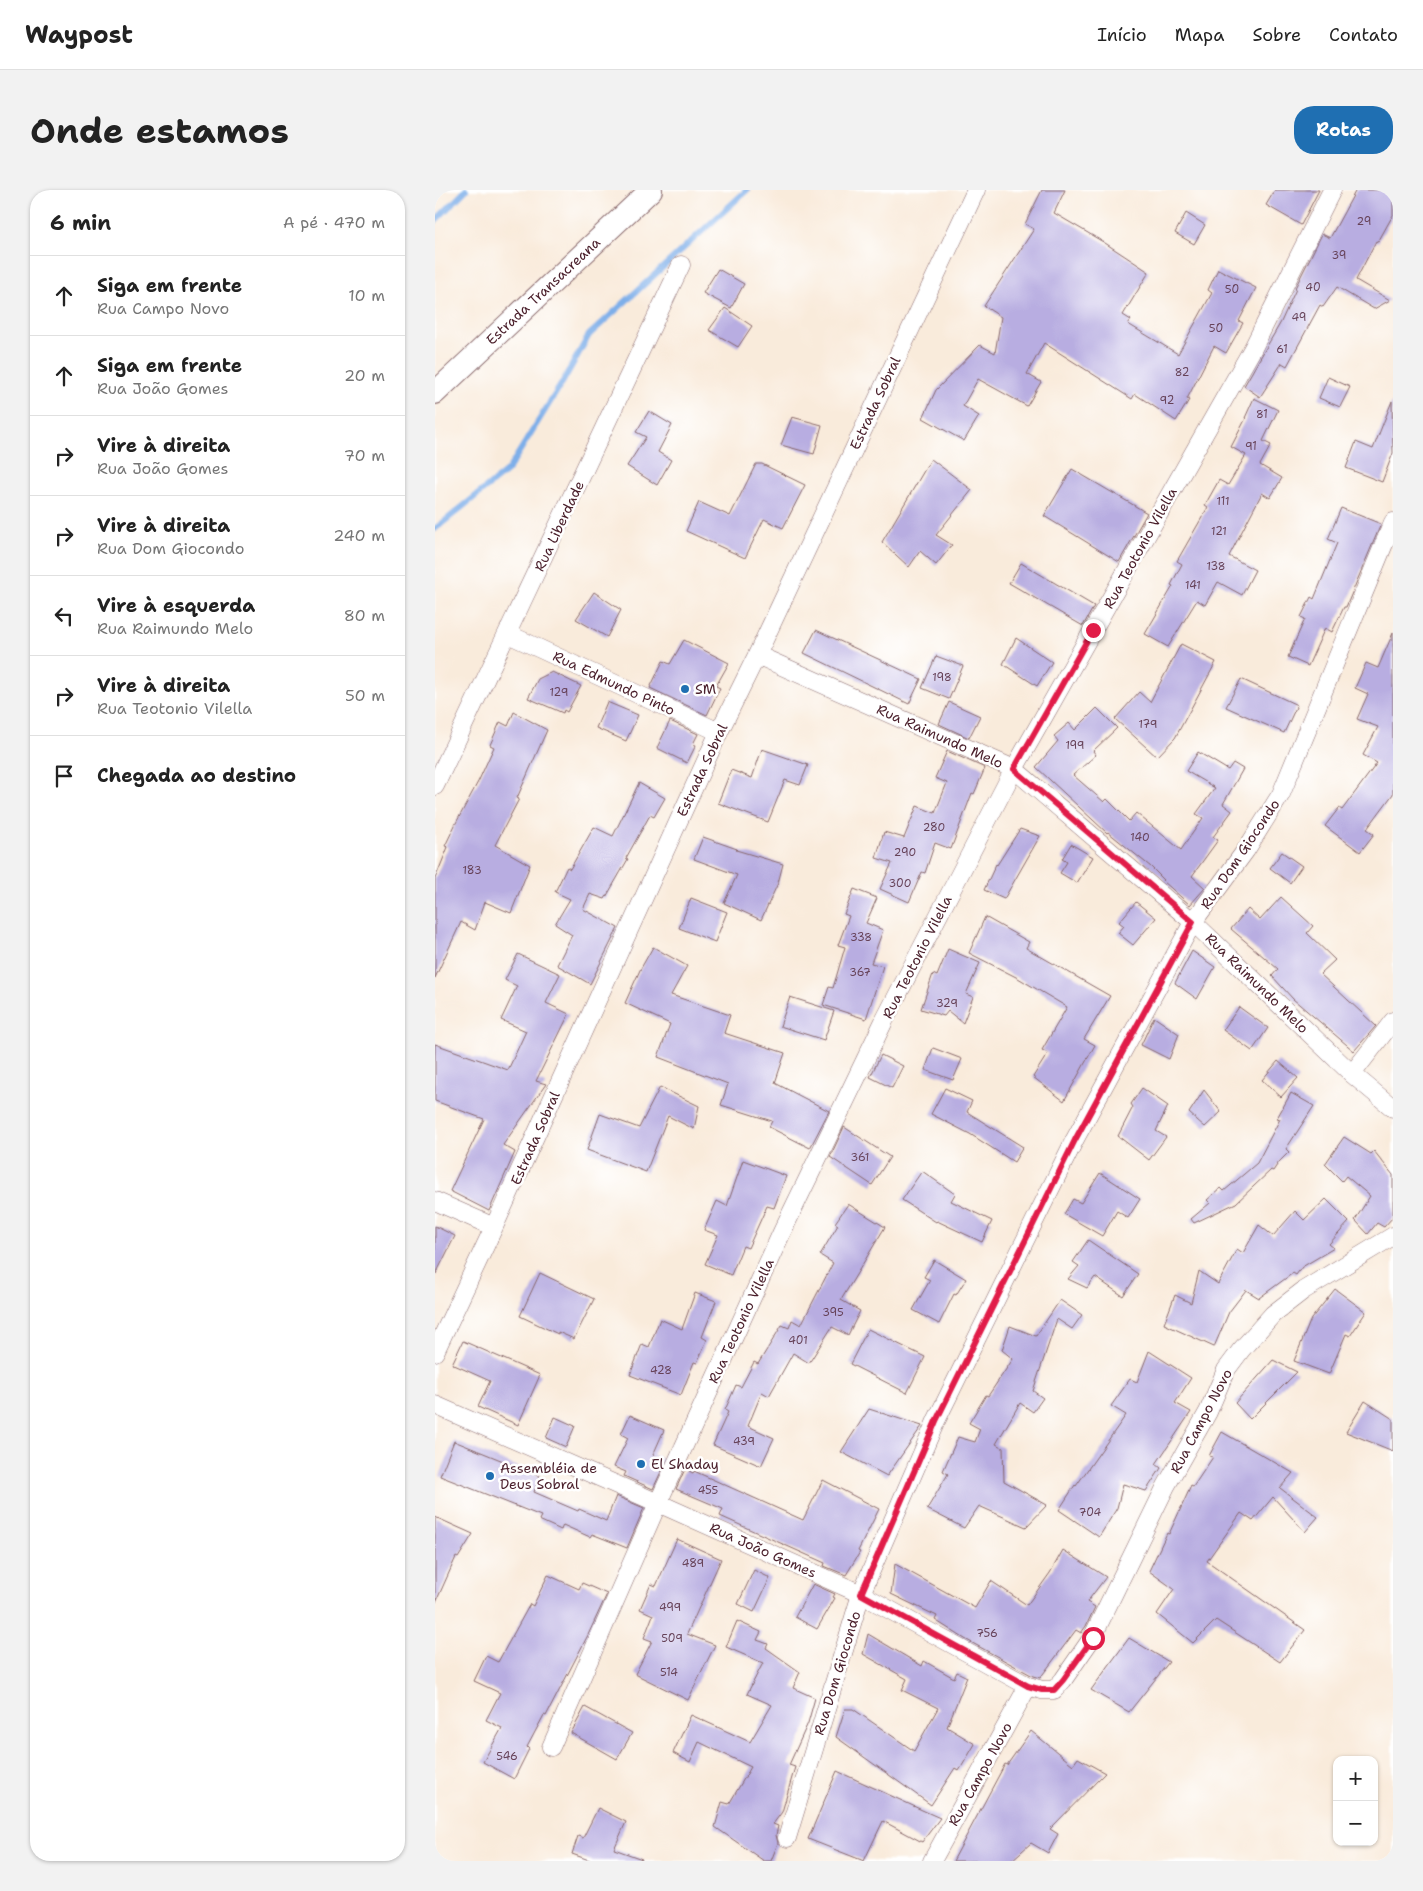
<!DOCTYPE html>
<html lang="pt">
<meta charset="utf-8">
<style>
:root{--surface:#fff;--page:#f2f2f2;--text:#222;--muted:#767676;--line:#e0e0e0;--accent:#1f6fb2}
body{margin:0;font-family:"Shantell Sans",sans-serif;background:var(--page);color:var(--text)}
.controls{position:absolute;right:15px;bottom:15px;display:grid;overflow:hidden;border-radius:10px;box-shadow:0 1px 4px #0004}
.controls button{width:45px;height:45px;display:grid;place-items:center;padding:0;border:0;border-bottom:1px solid var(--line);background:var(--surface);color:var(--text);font:25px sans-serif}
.stop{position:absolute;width:15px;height:15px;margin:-11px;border:4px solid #e11d48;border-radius:50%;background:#fff}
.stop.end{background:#e11d48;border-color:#fff;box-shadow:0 1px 5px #0008}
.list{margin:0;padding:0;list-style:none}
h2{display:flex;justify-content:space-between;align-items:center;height:65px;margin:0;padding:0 20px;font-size:21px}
h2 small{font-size:16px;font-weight:400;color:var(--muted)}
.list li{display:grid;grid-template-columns:32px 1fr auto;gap:15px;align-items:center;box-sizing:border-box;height:80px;padding:0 20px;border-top:1px solid var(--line)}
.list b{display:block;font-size:19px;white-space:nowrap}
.list p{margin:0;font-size:16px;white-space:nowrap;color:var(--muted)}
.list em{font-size:16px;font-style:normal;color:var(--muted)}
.icon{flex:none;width:28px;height:28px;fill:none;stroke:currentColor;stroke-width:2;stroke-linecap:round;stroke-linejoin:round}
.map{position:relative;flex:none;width:958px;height:1671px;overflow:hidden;border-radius:20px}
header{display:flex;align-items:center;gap:30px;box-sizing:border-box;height:70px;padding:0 25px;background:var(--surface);border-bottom:1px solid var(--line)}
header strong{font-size:24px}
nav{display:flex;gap:28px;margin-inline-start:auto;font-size:18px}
.intro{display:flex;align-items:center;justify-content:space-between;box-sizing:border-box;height:120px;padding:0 30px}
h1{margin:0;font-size:35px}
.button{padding:12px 22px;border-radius:20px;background:var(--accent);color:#fff;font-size:18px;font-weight:700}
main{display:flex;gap:30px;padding:0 30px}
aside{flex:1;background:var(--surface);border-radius:20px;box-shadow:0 1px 4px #0004}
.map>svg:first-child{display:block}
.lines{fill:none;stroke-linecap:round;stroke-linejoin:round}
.stream{stroke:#7eafe9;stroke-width:6}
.building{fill:#b8ade1}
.minor-casing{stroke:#876669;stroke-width:19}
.tertiary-casing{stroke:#876669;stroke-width:24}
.minor{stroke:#fff;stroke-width:18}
.tertiary{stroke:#fff;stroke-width:22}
.route{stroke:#e11d48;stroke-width:6}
.poi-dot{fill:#1f6fb2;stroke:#fff;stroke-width:2}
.labels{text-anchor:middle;stroke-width:5;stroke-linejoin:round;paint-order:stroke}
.number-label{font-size:11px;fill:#664258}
.street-label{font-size:14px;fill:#4a1f2b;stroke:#fff}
.poi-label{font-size:14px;fill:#4a1f2b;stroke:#fff;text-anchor:start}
</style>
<header>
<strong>Waypost</strong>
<nav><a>Início</a><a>Mapa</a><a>Sobre</a><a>Contato</a></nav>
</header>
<div class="intro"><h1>Onde estamos</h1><a class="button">Rotas</a></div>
<main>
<aside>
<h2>6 min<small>A pé · 470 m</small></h2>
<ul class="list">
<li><svg class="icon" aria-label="ahead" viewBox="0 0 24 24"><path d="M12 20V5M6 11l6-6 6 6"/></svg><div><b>Siga em frente</b><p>Rua Campo Novo</p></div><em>10 m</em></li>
<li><svg class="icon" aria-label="ahead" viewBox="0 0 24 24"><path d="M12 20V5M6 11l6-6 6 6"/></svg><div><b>Siga em frente</b><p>Rua João Gomes</p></div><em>20 m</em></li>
<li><svg class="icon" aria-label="right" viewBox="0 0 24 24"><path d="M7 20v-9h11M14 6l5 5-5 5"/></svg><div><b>Vire à direita</b><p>Rua João Gomes</p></div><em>70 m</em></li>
<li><svg class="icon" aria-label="right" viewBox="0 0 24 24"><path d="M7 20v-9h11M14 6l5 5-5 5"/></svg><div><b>Vire à direita</b><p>Rua Dom Giocondo</p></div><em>240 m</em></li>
<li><svg class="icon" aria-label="left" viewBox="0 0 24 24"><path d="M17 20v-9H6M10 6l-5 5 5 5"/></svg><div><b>Vire à esquerda</b><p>Rua Raimundo Melo</p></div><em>80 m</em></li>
<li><svg class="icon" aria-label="right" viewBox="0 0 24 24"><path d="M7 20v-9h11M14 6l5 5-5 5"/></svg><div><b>Vire à direita</b><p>Rua Teotonio Vilella</p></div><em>50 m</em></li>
<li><svg class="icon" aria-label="arrive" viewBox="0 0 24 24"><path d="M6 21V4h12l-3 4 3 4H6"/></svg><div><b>Chegada ao destino</b></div></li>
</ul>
</aside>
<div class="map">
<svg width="958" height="1671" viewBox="0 0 958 1671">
<rect width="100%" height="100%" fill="#fff"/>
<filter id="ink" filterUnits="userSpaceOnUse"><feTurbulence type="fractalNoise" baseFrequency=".02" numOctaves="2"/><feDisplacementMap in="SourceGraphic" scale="10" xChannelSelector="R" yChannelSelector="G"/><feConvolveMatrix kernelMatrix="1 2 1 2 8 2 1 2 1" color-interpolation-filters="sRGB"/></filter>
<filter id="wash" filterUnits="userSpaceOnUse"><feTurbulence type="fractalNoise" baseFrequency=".0096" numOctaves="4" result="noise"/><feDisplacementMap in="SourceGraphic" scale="20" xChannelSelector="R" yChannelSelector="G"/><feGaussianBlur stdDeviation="1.12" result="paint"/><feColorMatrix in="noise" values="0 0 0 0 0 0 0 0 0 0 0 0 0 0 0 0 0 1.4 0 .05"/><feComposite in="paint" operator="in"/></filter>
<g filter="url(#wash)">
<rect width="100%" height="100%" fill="#f9ebdb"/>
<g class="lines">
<!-- stream -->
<path class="stream" d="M0 31 31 0
M0 339 73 280 127 193 154 145 312 0
M0 1668 2 1671"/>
</g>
<g id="blocks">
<!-- building -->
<path class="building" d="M607 0H630L619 23 670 53 714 82 688 125 696 130 693 134 743 164 777 103 773 100 783 79 821 98 804 131 808 133 791 163 779 156 752 209 754 210 741 231 700 204 697 209 609 153 592 184 606 192 592 216 543 189 528 216 544 226 529 251 488 228 501 200 545 155 560 163 566 127 549 116 599 39 590 34Z
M840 0H884L866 35 831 15Z
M921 0H958V25L943 52 941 51 921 90 955 110 939 119 902 97 888 117 885 115 852 176 847 173 825 207 809 196 846 132 861 99 860 98 887 44 895 48Z
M751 23 770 35 759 54 740 43Z
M283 79 309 94 296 118 268 103Z
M290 118 317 136 303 157 274 140Z
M893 187 915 197 905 217 884 208Z
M819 208 843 220 828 251 836 255 825 275 847 288 835 308 827 303 794 366 820 380 807 405 783 392 770 415 762 410 733 457 710 444 738 396 736 395 747 374 742 371 773 317 770 315 784 290 793 295 811 265 796 257 811 228H810Z
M957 211 958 263 947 292 911 278 921 252 938 259Z
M214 221 237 235 223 262 236 270 222 295 192 276 211 247 201 242Z
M357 227 387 235 379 264 346 255Z
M496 269 537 300 501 345 517 355 501 375 485 361 474 377 447 352Z
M321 274H327L370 295 348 338 329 329 310 368 251 341 264 312 295 326Z
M637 279 712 323 684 372 609 326Z
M906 318 946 334 911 417H909L897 442 890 438 873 476 853 467 870 429 866 427 876 407 879 409 902 353 893 349Z
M586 373 659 416 648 436 574 393Z
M159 402 186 420 172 447 141 429Z
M381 440 486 489 474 514 369 463Z
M958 443V604L932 639 939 644 925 662 890 636 904 618 907 620 942 573 928 565 943 537 922 529 933 504 920 498 931 473 943 478Z
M581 448 617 472 602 496 568 474Z
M249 450 294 473 281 496 285 498 272 525 215 498 228 471 235 474Z
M746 454 781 472 740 548 722 567 680 529 704 502 715 512Z
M501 466 528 476 514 509 487 498Z
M117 482 146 496 132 522 129 520 128 523 93 508 103 489Z
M806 489 862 515 849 543 791 517Z
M172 512 203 525 191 551 161 538Z
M514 512 545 526 534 548 504 534Z
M662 518 682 538 658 561 661 565 638 585 669 612 672 609 694 631 701 623 746 660 768 628 761 624 780 598 751 581 763 562 793 580 798 573 808 579 788 614 797 621 778 647 783 650 757 686 770 698 755 715 728 691 729 690 716 677 673 642 672 643 601 577 623 551 619 546 634 533 640 540Z
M79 522 112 540 82 608 84 609 60 655 95 675 76 723 50 712 40 740 26 732 0 788V689L13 657 10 656 21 633 44 590 59 557 55 555 65 532 73 536Z
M235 531 263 544 258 554 261 555 252 573 222 558Z
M327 559 373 575 365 595 350 590 333 632 283 613 296 580 317 588Z
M512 561 550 578 539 604 537 603 516 659 500 653 490 683 487 682 474 712 445 699 457 673 441 668 449 642 469 648 482 616 500 623 512 593 500 588Z
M204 593 230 608 219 627 215 625 191 668 193 669 170 709 155 704 148 719 183 738 155 794 122 775 137 745 120 734 135 709 120 702 132 677 135 679 159 637 178 646Z
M585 639 605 646 569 709 549 700 561 674 562 675Z
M268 647 302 659 301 660 348 674 343 693 326 730 289 713 302 685 259 669Z
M636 654 658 667 642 693 625 683 632 672 627 669Z
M847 662 867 676 855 693 835 678Z
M419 699 442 708 431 733 448 740 436 773 448 776 431 829 388 815 394 797 398 798 410 757 403 755 414 726 409 724Z
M846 707 878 736 872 743 900 770 885 784 941 836 919 861 858 809 837 786 843 779 796 739 813 719 825 730Z
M256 708 292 722 280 752 244 738Z
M701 712 721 728 698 755 683 743 689 736 684 732Z
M550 727 594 752 591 758 675 806 649 849 660 855 629 911 598 887 613 863 607 860 632 817 583 788 534 763Z
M218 757 252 776 236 805 295 825 289 843 350 863 340 893 394 921 375 958 334 937 337 931 286 915 293 894 223 867 235 834 190 813 205 780Z
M513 759 545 773 531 804 538 807 528 833 513 821 509 826 486 819 498 784 502 786Z
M757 761 780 777 762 809 740 793Z
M83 764 125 784 111 813 134 824 101 891 111 894 68 955 80 962 54 1021 15 1001 49 929 0 911V854L73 880 91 841 66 830 82 796 70 790Z
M355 807 399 821 389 850 345 836Z
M804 817 833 838 817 861 788 840Z
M719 827 744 844 734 869 706 855Z
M498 858 527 869 518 890 490 880Z
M446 865 468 876 457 898 435 887Z
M843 871 863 888 846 907 827 890Z
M225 897 264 916 259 939 233 926 211 982 152 960 165 924 204 938Z
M510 898 537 911 532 922 588 957 579 972 535 944 496 924Z
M707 898 733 916 721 941 731 947 714 970 683 946 698 917 696 914Z
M769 900 786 922 770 937 754 923Z
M856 903 879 916 851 959 854 962 844 972 838 981 836 980 801 1013 759 1033 756 1029 775 1013 772 1010 786 998 789 1001 822 973 845 929 842 928Z
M409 937 455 967 437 995 395 967Z
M909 947 936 964 939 961 958 985V1027L949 1037 942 1033 933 1044 920 1030 935 1006 911 986 907 991 890 974Z
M308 970 351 986 339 1018 332 1016 313 1058 308 1056 296 1085 270 1074 283 1045 269 1040 282 1011 292 1016Z
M487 981 520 1004 516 1011 557 1031 547 1052 502 1031 501 1032 467 1010Z
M665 983 705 1009 693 1028 682 1021 667 1046 629 1024 638 1009 646 1013Z
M891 1009 914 1032 894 1054 899 1058 867 1077 861 1085 858 1083 824 1108 811 1100 794 1122 779 1157 729 1134 740 1105 756 1113 764 1081 783 1094 802 1059 808 1063 824 1035 838 1046 860 1021 869 1030Z
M413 1014 450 1037 406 1110 425 1121 413 1145 397 1137 374 1173 358 1163 334 1206 327 1202 313 1236 339 1248 326 1276 278 1255 293 1222 290 1220 301 1195 306 1197 319 1172 323 1174 347 1135 354 1138 357 1130 366 1135 398 1073 385 1065 403 1035 400 1033Z
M0 1036 20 1046 0 1086Z
M653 1050 703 1084 688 1106 660 1087 652 1098 633 1089 644 1076 638 1072Z
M499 1070 531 1089 521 1105 519 1104 504 1134 478 1120 495 1090 489 1087Z
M105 1083 159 1109 139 1149 123 1142V1144L85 1126Z
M900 1099 931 1122 915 1146 911 1144 894 1184 859 1171 876 1129Z
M260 1103 281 1111 267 1147 272 1150 262 1173 259 1172 246 1205 195 1185 207 1154 214 1157 225 1129 247 1139Z
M625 1110 647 1125 637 1139 622 1129 598 1201 608 1208 598 1222 585 1213 561 1254 568 1258 569 1291 612 1315 591 1337 544 1316 529 1338 492 1319 513 1284 508 1281 523 1247 540 1252 545 1239 534 1233 551 1205 553 1206 578 1169 567 1160 575 1136 601 1146Z
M433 1139 490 1167 472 1203 415 1174Z
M28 1151 105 1185 83 1235 43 1217 55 1191 17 1174Z
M714 1161 756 1188 740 1213 756 1222 721 1274 726 1278 711 1301 688 1294 682 1318 664 1347 624 1320 640 1295 641 1296 691 1225 676 1216 695 1189 702 1192Z
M838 1170 862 1182 815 1229 800 1213Z
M930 1211 958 1229V1261L911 1242Z
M434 1219 487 1236 452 1286 406 1262Z
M195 1225 229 1240 218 1265 231 1271 218 1299 189 1286 191 1282 179 1277 193 1248 186 1244Z
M120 1227 140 1236 131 1257 111 1248Z
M787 1242 858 1283 845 1298 883 1327 870 1342 838 1307 818 1331 806 1323 772 1371 870 1440 845 1472 781 1430 758 1453 722 1424 739 1399 714 1381 732 1343 734 1344 756 1296 758 1297 778 1267 774 1266Z
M19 1251 105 1286 99 1302 143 1321 144 1319 171 1331 181 1306 209 1318 192 1358 157 1344 155 1347 128 1335 126 1340 104 1330 106 1326 5 1286Z
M250 1279 258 1283 259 1281 368 1330 388 1290 444 1319 423 1361 425 1362 411 1385 389 1376 390 1373 285 1326 288 1319 241 1299Z
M0 1327 38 1344 23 1368 21 1367 0 1414Z
M242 1349 286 1369 252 1444 280 1455 253 1510 200 1484 217 1451 209 1448 218 1425 205 1419 216 1394 221 1396Z
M628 1360 671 1387 652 1412 660 1417 651 1436 646 1443 641 1440 605 1488 598 1486 530 1449 500 1430 502 1426 456 1404 460 1374 540 1418 556 1391 592 1415 615 1383Z
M319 1380 335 1388 319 1422 303 1414Z
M113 1385 144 1399 147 1393 172 1404 153 1445 111 1526 109 1525 92 1557 94 1559 79 1589 48 1572 67 1538 51 1530 65 1503 39 1491 51 1466 63 1472 95 1414 98 1416Z
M378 1394 400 1404 398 1407 400 1408 382 1439 360 1427Z
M302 1431 326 1442 322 1450 333 1454 331 1458 365 1482 358 1498 380 1508 373 1533 354 1575 360 1577 347 1622 338 1634 343 1636 341 1645 343 1653 336 1671H329L280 1637 287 1612 294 1614 316 1577 264 1552 255 1572 238 1563 256 1525 315 1552 337 1515 312 1504 328 1473 291 1457Z
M433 1444 487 1476 489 1471 519 1488 522 1482 532 1487 512 1537 540 1554 524 1581 520 1578 496 1615 401 1547 410 1519H418L479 1561 503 1518 467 1500 472 1489 428 1464Z
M694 1448 734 1472 694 1522 656 1500Z
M150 1517 197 1543 182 1569 136 1543Z
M596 1541 638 1575 643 1568 670 1583 615 1639 623 1644 613 1663 596 1653 576 1671H518L570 1574 572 1575Z
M402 1581 487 1620 505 1628 487 1652 448 1631 429 1671 373 1649Z
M163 1618 191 1632 179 1659 207 1669 206 1671H157L137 1664 143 1646 148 1648Z"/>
</g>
</g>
<g filter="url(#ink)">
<use href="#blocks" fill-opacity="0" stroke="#876669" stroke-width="1"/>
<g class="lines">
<defs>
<path id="minor" d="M73 444 284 542
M322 465 579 579 758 732 917 884 958 918
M0 596 246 75
M917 884 958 831
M0 1011 59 1037
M0 1162 59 1037 284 542 322 465 541 0
M0 1215 223 1313 426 1404 593 1496 607 1500H619L628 1490 657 1448 731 1296 773 1222 791 1180 806 1160 838 1124 869 1100 958 1046
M116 1557 223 1313 347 1042 449 831 579 579 818 158 897 0
M352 1648 426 1404 501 1231 640 949 758 732 811 660 846 604 958 332
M497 1671 593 1496"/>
<path id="tertiary" d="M0 203 216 0"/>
</defs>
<!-- minor casing -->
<use href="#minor" class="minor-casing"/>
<!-- tertiary casing -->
<use href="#tertiary" class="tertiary-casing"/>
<!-- minor -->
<use href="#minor" class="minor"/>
<!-- tertiary -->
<use href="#tertiary" class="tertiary"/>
</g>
</g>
<g class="lines" filter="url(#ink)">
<!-- route -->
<path class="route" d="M658 1448 628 1490 619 1500H607L593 1496 426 1404 501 1231 640 950 758 732 579 579 658 440"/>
</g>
<!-- markers -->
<g class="poi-dot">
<circle cx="250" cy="499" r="5"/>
<circle cx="206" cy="1274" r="5"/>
<circle cx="55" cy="1286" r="5"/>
</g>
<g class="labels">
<!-- number labels -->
<g class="number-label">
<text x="929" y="35">29</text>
<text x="904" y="69">39</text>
<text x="878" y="101">40</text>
<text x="797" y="103">50</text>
<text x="864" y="131">49</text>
<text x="781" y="142">50</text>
<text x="847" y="163">61</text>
<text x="747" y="186">82</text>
<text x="732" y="214">92</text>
<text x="827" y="228">81</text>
<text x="816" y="260">91</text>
<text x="788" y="315">111</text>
<text x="784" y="345">121</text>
<text x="781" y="380">138</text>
<text x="758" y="399">141</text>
<text x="507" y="491">198</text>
<text x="124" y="506">129</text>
<text x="713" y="538">179</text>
<text x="640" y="559">199</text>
<text x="499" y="641">280</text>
<text x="705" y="651">140</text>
<text x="470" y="666">290</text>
<text x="37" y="684">183</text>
<text x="465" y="697">300</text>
<text x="426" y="751">338</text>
<text x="425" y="786">367</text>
<text x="512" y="817">329</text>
<text x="425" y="971">361</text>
<text x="398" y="1126">395</text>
<text x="363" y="1154">401</text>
<text x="226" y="1184">428</text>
<text x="309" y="1255">439</text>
<text x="273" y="1304">455</text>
<text x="655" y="1326">704</text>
<text x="258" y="1377">489</text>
<text x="235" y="1421">499</text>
<text x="552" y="1447">756</text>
<text x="237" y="1452">509</text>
<text x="234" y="1486">514</text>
<text x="72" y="1570">546</text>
</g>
<!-- street labels -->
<g class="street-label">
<text transform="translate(108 101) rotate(-43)" y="5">Estrada Transacreana</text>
<text transform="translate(440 213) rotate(-65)" y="5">Estrada Sobral</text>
<text transform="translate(124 336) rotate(-65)" y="5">Rua Liberdade</text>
<text transform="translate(705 358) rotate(-61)" y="5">Rua Teotonio Vilella</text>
<text transform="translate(179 493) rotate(25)" y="5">Rua Edmundo Pinto</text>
<text transform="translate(505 546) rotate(24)" y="5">Rua Raimundo Melo</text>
<text transform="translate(267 580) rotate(-65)" y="5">Estrada Sobral</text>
<text transform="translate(805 664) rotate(-56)" y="5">Rua Dom Giocondo</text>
<text transform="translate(482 767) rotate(-63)" y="5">Rua Teotonio Vilella</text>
<text transform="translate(822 793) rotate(44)" y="5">Rua Raimundo Melo</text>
<text transform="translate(100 948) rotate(-66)" y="5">Estrada Sobral</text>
<text transform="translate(306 1131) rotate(-65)" y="5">Rua Teotonio Vilella</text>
<text transform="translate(766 1231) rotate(-62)" y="5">Rua Campo Novo</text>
<text transform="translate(328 1360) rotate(24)" y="5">Rua João Gomes</text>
<text transform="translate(402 1483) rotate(-73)" y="5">Rua Dom Giocondo</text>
<text transform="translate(545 1584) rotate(-61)" y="5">Rua Campo Novo</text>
</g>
<!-- poi labels -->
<g class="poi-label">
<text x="260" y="504">SM</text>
<text x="216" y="1279">El Shaday</text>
<text x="65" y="1283">Assembléia de<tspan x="65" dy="16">Deus Sobral</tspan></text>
</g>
</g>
</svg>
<div class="controls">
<button>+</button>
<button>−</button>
</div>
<div class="stop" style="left:658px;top:1448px"></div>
<div class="stop end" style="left:658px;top:440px"></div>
</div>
</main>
